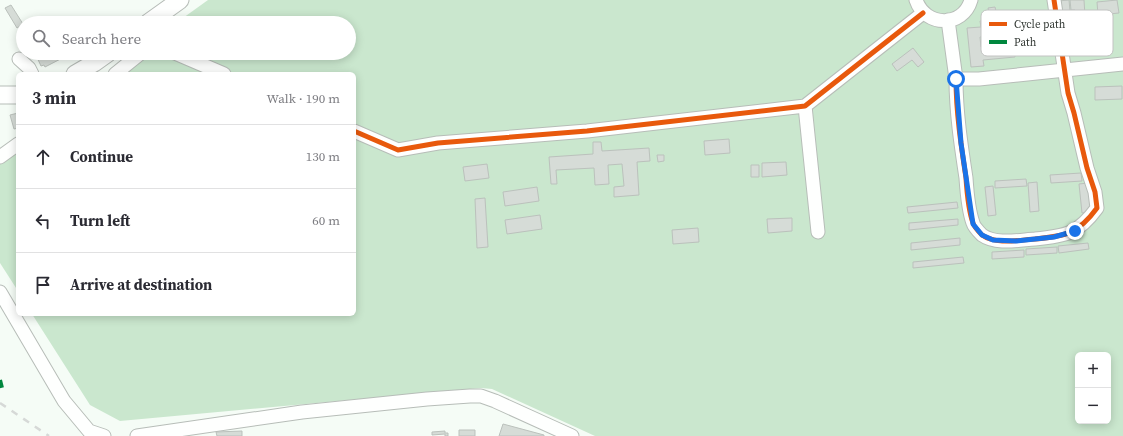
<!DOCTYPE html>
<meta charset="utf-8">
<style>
:root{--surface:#fff;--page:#f7f7f7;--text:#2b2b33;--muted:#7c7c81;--line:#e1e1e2}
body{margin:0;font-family:"Source Serif 4",serif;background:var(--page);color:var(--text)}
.controls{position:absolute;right:12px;bottom:12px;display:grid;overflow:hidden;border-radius:6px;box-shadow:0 2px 10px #0003}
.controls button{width:36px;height:36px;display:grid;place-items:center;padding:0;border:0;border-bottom:1px solid var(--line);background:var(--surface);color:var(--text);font:20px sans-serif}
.stop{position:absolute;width:12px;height:12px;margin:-9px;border:3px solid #1a73e8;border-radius:50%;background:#fff}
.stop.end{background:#1a73e8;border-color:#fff;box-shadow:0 1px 4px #0008}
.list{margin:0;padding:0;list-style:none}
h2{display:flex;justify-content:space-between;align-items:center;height:52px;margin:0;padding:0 16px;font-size:17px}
h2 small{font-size:13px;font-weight:400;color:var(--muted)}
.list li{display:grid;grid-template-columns:26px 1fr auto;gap:12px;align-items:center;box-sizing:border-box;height:64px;padding:0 16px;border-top:1px solid var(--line)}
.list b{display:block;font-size:15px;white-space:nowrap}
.list em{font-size:13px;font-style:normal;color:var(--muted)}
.icon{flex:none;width:22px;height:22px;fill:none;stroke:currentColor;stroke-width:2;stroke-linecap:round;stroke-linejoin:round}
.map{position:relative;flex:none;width:1123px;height:436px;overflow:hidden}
.search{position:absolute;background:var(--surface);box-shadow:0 2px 10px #0003;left:16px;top:16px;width:340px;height:44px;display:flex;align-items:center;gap:10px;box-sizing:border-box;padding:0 14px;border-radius:22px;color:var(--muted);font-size:15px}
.panel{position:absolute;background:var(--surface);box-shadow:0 2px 10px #0003;left:16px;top:72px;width:340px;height:244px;border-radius:6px}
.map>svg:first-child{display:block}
.green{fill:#cae7ce;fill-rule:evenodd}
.building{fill:#d6dcd7;stroke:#bbc1bc;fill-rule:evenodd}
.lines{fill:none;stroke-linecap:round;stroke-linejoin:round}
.minor-casing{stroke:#b7bdb8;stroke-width:15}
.major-casing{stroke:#b7bdb8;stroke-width:19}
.minor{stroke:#fefffe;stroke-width:13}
.major{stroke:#fefffe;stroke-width:17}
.rail{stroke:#d6d9d7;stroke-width:2.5;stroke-dasharray:7 7;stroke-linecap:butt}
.quiet{stroke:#00873e;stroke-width:4;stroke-dasharray:8 4;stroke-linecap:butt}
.cycleway-casing{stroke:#fff;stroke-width:8}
.cycleway{stroke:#e8590c;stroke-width:5}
.route{stroke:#1a73e8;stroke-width:5}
.key{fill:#fff;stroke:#c2c3c2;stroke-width:1}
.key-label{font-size:11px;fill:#323833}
</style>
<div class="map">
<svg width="1123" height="436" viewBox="0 0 1123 436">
<rect width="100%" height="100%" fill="#f5fcf6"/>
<!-- green -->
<path class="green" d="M208 0H1123V436H595L492 389 481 388 120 421 90 405 32 314H354V74H109L136 53H349V23H176ZM1078 355H1108V421H1078Z
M18 146V291L0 263V161Z"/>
<!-- building -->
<path class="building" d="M1069 0 1072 33 1061 34 1058 1Z
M1070 0H1084L1086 32 1076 33 1075 10H1071Z
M1117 0 1119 13 1098 15 1097 2Z
M11 5 23 24 17 28 5 8Z
M995 7 997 16 990 17 988 8Z
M1019 17 1020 27 1009 28 1011 44 1031 42V38L1042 36 1044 51 1015 53V57L983 60 984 66 971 67 967 28 981 27 980 21ZM1000 30 1002 45 981 47 980 37 992 36V31Z
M913 48 924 62 918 67 912 60 897 71 892 64Z
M35 53H72L45 67 44 65 41 66Z
M1122 86V99L1095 100V87Z
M18 113V128L14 129 10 115Z
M729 139 730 153 705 155 704 141Z
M593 142H601L602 151 649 148 650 161 637 162 639 195 614 197V187L624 186 622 164 608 165 609 184 595 185 594 168 556 170 557 184H551L549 157 593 154Z
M657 155H664V161L658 162Z
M786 162 787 175 762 177V163Z
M487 164 489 178 465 181 463 167Z
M751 165H759V177H751Z
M1081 173 1082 181 1051 183 1050 175Z
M1026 179 1027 186 995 188V181Z
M1037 182 1039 211 1030 212 1028 183Z
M1088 183 1091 212 1082 213 1079 184Z
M993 186 996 215 988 216 985 187Z
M537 187 539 201 505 206 503 192Z
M485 198 488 247 477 248 475 199Z
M957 202 958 208 908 213 907 207Z
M540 215 542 229 507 234 505 220Z
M792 218V231L768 233 767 219Z
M958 219V225L909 230V223Z
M698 228 699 242 673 244 672 230Z
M960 238V245L911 250V243Z
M1088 243 1089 249 1059 253 1058 246Z
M1057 247V253L1026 255V249Z
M1024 250V257L992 259V252Z
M963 257 964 263 913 268V262Z
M503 424 544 435V436H499Z
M459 430H475V436H459Z
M242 431V436H217L216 432Z
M445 431V433H448V436H445V434L432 435V432Z"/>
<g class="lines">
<defs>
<path id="minor" d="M916 0C925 27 963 28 971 0
M948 20 956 79H979L1123 64
M175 53 224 74
M19 59 29 68 32 74
M115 74 141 53
M956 79C956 112 961 145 966 178 967 193 968 209 973 223 974 227 979 232 982 235 996 245 1019 240 1035 239 1066 236 1078 234 1097 208L1095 192 1087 168 1074 113 1068 93 1054 0
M805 106 818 232
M354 131 398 150 438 143 587 131 805 106 923 13
M0 157 18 144
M0 292 64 401 89 431 104 436
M137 436 302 412 427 399 470 396H481L495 401 572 436"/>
<path id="major" d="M148 23 180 0
M75 74 94 63 108 53
M0 95H18"/>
</defs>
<!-- minor casing -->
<use href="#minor" class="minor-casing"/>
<!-- major casing -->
<use href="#major" class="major-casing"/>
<!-- minor -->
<use href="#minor" class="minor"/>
<!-- major -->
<use href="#major" class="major"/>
<!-- rail -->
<path class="rail" d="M0 403 49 436"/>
<!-- quiet -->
<path class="quiet" d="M0 380 2 388"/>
<defs>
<path id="cycleway" d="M956 79C956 112 961 145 966 178 967 193 968 209 973 223 974 227 979 232 982 235 996 245 1019 240 1035 239 1066 236 1078 234 1097 208L1095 192 1087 168 1074 113 1068 93 1054 0
M354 131 398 150 438 143 587 131 805 106 923 13"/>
</defs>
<!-- cycleway casing -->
<use href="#cycleway" class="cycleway-casing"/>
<!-- cycleway -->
<use href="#cycleway" class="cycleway"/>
</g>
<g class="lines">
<!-- route -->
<path class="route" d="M956 79 961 143 973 224 982 235 993 240 1016 241 1054 237 1075 231"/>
</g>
<!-- legend -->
<rect x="981" y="10" width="132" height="46" rx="6" class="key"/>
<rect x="989" y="22" width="18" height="4" fill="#e8590c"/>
<rect x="989" y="40" width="18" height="4" fill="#00873e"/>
<g class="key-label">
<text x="1014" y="28">Cycle path</text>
<text x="1014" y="46">Path</text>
</g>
</svg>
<div class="controls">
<button>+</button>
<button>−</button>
</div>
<div class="stop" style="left:956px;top:79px"></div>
<div class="stop end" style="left:1075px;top:231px"></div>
<div class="search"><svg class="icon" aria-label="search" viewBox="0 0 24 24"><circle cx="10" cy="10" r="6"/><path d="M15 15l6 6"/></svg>Search here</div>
<section class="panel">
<h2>3 min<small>Walk · 190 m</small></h2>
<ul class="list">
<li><svg class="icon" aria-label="ahead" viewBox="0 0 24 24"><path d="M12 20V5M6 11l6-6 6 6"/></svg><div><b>Continue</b></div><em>130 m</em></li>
<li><svg class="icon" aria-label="left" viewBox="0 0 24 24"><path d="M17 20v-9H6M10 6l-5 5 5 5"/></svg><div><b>Turn left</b></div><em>60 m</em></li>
<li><svg class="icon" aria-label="arrive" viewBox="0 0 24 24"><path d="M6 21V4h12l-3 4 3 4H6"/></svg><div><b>Arrive at destination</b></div></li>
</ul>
</section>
</div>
